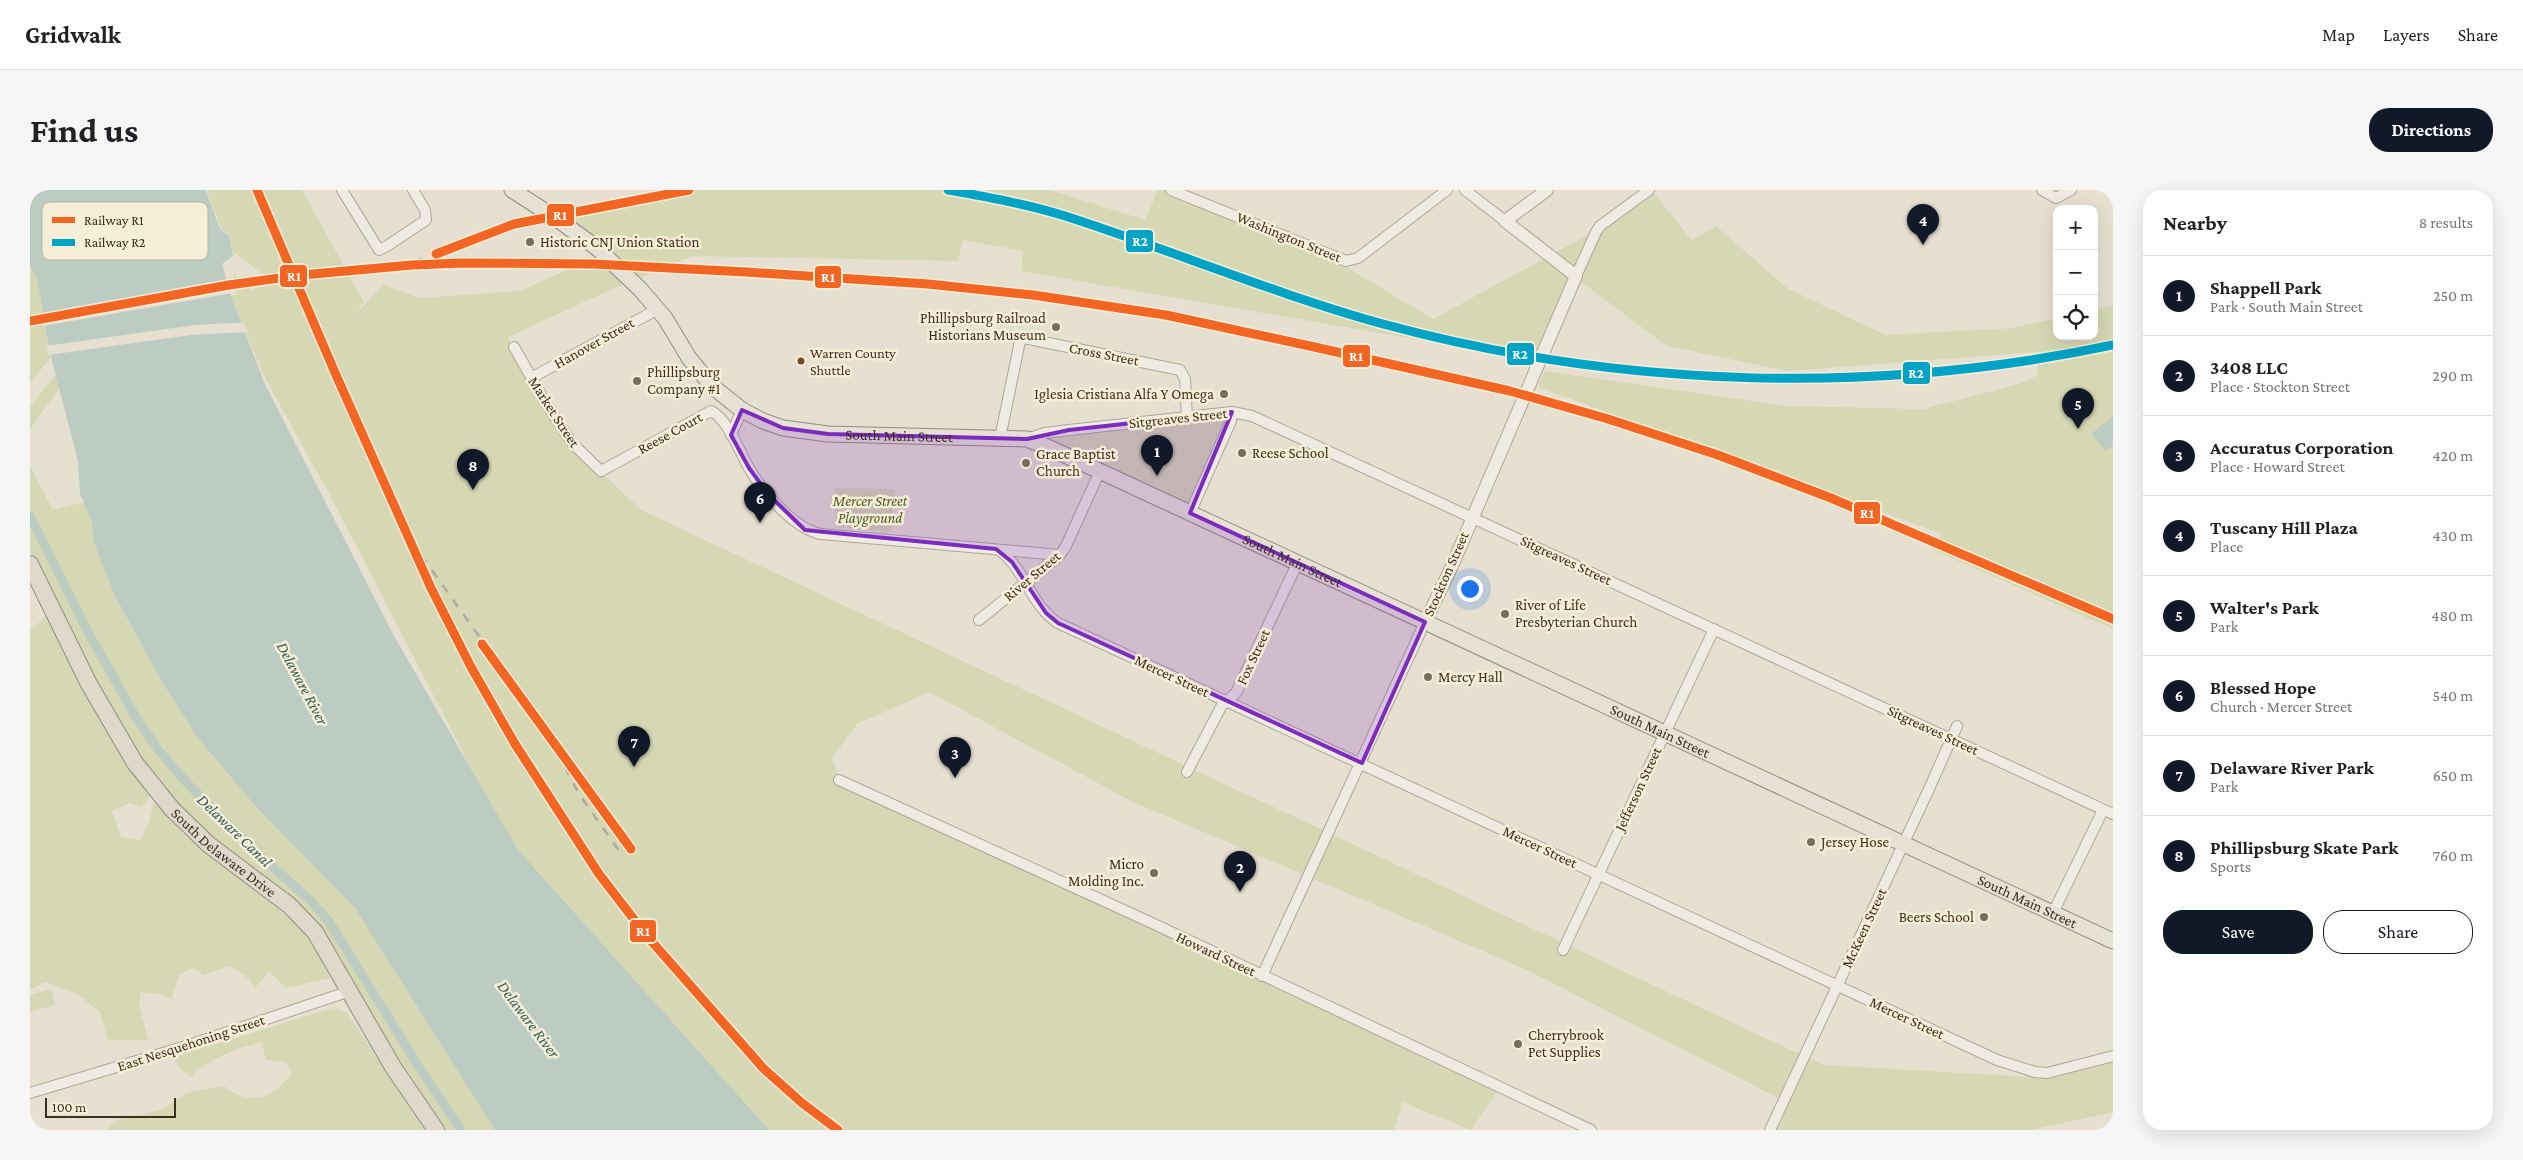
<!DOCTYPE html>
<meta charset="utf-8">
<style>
:root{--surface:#fff;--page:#f6f6f6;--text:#202124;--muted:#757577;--line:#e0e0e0;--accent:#111827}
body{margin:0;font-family:"Crimson Pro",serif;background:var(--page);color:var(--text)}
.controls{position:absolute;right:15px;top:15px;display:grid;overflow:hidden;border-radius:10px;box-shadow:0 5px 20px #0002}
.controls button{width:45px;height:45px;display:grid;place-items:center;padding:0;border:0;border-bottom:1px solid var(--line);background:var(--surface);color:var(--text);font:25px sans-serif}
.scale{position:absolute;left:15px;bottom:12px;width:131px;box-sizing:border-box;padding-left:5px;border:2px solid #3d2e20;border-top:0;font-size:14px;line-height:18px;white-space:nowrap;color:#3d2e20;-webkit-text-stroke:4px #f7eed8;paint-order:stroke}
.you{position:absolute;left:1439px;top:398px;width:18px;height:18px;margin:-12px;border:4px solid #fff;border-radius:50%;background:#1a73e8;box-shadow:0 0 0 8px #1a73e833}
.badge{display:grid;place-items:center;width:32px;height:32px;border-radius:50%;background:var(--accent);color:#fff;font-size:16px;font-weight:700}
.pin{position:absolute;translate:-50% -41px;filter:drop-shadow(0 1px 2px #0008)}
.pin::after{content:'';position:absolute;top:26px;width:18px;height:15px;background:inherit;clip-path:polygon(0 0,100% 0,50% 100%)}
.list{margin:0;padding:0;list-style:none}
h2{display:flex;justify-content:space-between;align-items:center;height:65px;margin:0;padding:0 20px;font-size:21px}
h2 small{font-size:16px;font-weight:400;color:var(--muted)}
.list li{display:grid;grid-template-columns:32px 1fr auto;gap:15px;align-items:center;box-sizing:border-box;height:80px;padding:0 20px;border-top:1px solid var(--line)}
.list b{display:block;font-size:19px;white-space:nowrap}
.list p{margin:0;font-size:16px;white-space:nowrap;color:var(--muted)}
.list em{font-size:16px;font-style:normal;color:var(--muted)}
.actions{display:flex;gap:10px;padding:15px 20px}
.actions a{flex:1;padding:11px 0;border:1px solid var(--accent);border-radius:20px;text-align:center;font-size:18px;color:var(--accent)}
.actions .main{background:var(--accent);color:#fff}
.icon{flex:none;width:28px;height:28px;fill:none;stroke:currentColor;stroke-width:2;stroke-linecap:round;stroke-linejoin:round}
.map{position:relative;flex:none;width:2083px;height:940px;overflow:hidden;border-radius:20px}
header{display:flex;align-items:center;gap:30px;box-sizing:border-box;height:70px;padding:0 25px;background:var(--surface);border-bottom:1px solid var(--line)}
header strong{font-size:24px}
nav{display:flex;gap:28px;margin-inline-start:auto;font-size:18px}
.intro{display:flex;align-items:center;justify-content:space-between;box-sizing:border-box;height:120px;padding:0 30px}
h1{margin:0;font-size:35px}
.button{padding:12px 22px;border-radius:20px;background:var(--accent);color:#fff;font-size:18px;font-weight:700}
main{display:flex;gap:30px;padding:0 30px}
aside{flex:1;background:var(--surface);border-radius:20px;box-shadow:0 5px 20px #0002}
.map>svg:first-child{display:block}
.green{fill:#d6d7b3}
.water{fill:#bcccc2}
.pier{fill:#e7e0d1}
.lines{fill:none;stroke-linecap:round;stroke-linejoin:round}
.canal{stroke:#bcccc2;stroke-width:9}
.minor-casing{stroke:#ada599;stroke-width:12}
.tertiary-casing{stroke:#ada599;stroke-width:14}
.primary-casing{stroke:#928b80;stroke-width:17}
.trunk-casing{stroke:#928b80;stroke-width:18}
.minor{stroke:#efebe3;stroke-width:10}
.tertiary{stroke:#efebe3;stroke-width:12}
.primary{stroke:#e6e1d4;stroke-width:15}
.trunk{stroke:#e0d9cb;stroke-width:16}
.rail{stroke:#afaaa2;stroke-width:2.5;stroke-dasharray:9 9;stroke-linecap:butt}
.primary-bridge-casing{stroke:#928b80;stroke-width:17;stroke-linecap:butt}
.primary-bridge{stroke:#e6e1d4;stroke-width:15}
.rail-1-casing{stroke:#f7eed8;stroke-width:12}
.rail-2-casing{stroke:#f7eed8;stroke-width:12}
.rail-1{stroke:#f26522;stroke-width:9}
.rail-2{stroke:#03a3c5;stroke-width:9}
.marked{fill:#7b2cbf;fill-opacity:0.2;stroke:#7b2cbf;stroke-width:4;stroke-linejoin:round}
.poi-dot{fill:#786c5e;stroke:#f7eed8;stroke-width:2}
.bus-dot{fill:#7a4b2a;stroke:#f7eed8;stroke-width:2}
.labels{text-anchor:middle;stroke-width:5;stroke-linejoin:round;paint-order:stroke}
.bus-label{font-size:14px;fill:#3d2e20;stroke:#f7eed8;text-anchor:start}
.street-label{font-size:15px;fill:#3d2e20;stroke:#f7eed8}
.poi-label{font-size:15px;fill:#3d2e20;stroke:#f7eed8;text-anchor:start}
.park-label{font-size:15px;font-style:italic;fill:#4d5a26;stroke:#f7eed8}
.water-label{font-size:16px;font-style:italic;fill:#2f5d5a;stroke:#f7eed8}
.key{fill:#f7eed8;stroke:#bfb4a1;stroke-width:1}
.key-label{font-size:14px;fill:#3d2e20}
.line-badge{stroke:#f7eed8;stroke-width:2}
.badge-label{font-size:14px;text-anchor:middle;font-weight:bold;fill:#fff}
</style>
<header>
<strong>Gridwalk</strong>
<nav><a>Map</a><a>Layers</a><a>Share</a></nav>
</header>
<div class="intro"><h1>Find us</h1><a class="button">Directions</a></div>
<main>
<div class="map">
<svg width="2083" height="940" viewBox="0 0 2083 940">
<rect width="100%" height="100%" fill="#e7e0d1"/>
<!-- green -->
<path class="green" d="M177 0H272L334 112 325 124 354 95 389 108 490 101 573 64 526 25 646 2V0H1021L1115 30 1128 0H1137L1305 70 1403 129 1565 41 1623 2 1662 50 1686 36 1757 98 1855 145 1982 138 2027 128V146H2064V119L2083 115V439L1903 360 1912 344 1508 197 1515 181 1757 216 1893 219 1989 194 2008 185 2007 162 1757 181 1637 156 1546 88 1511 171 991 81 993 61 933 50 928 71 662 66 591 95 478 147 546 258 611 320 1793 875 2003 887 2083 863V922L2001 940H1739L1752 910 1497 780 1101 611 899 502 827 534 802 568 813 597 1470 897 1441 940 1372 912 1364 940H739L503 698 302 309 235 188 201 106 207 105 203 84 222 101 235 86 206 64 203 66 199 46 191 38Z
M0 75 7 89 21 167 0 193Z
M27 183 30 198 0 239V217Z
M1202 222 1160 323 997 249Z
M0 276 23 320 55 312 62 330 63 350 84 404 132 492 168 548 227 618 325 718 465 940H414L370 875 306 762 189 656 134 601 87 534 0 362Z
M804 298 865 299 861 342 806 337Z
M16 426 72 530 120 606 111 617 99 613 82 621 91 647 110 650 119 632 124 612 155 646 211 686 278 744 300 788 256 798 239 781 225 798 219 789 200 776 173 785 163 778 150 784 141 809 133 805 111 802 109 814 118 850H78L70 822 47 804 15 792 0 800V441Z
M21 799 25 815 0 822V805Z
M303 818 317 822 394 940H76L87 930 134 919 156 903 194 896C221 917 243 909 262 883L256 872 236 870 232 852C206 858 181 868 161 887L150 879 145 870 147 866Z"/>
<!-- water -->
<path class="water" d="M0 0H176L190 39 199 46 203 66 192 74 201 106 235 194 364 446 488 660 739 940H465L325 718 227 618 168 548 132 492 84 404 63 350 62 330 50 304 48 271 21 167 7 89 0 75Z
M2083 226V255L2076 261 2061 244Z"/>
<!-- pier -->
<path class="pier" d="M200 91 203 103 13 136 11 124Z
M202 133H214L218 142 161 145 18 165 16 156 165 135Z"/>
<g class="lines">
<!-- canal -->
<path class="canal" d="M0 326 58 442 104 524 129 561 157 593 238 673 280 710 300 733 392 882 431 940"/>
<defs>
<path id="minor" d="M312 0 349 60 357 56 396 30 395 20 383 0
M1141 0 1316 71 1328 68 1417 0
M1435 0 1475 31
M2012 0 2026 8 2041 0
M1546 86 1566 42 1570 36 1619 0
M484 157 517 215 542 253 571 281 681 221C698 229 710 263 719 278 732 301 764 339 791 344L1030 365
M501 188 628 119
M701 245 712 220
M970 248 990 151 994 148 1150 180 1155 189 1157 227
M997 249 1015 243 1039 240 1202 222 1222 226 2083 624
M1160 323 1201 231 1202 222
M970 361C995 379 1001 416 1028 433L1967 870 2005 882 2017 883 2083 866
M949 430 1030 365 1036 356 1070 281
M1157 582 1192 515 1206 503 1268 372
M809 590 1122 733 1561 940
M2023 723 2073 620
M1533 760 1684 439
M1232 786 1395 432
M0 903 153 857 320 801
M1740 940 1899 599 1927 536"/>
<path id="tertiary" d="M1395 432 1422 376 1546 86 1475 31 1517 0"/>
<g id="primary">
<path d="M482 0 493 7"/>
<path d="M527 29 567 58"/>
<path id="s1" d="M610 99 635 128 659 168 683 197 712 220 733 231 753 238 798 244 997 249 1022 259 2083 751"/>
</g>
<g id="trunk">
<path id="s2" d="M0 374 59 494 105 573 142 619 178 654 259 715 285 742 363 877 406 940"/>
</g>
</defs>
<!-- minor casing -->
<use href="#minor" class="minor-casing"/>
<!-- tertiary casing -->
<use href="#tertiary" class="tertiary-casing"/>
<!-- primary casing -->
<use href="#primary" class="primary-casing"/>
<!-- trunk casing -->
<use href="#trunk" class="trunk-casing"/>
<!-- minor -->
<use href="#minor" class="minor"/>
<!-- tertiary -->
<use href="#tertiary" class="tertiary"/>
<!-- primary -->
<use href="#primary" class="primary"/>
<!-- trunk -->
<use href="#trunk" class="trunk"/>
<!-- rail -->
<path class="rail" d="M918 0C957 7 997 14 1035 26 1141 60 1245 104 1353 134 1589 198 1843 206 2083 155
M384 71 417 61 484 34 659 0
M0 131 199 95 272 85 382 75 432 73 564 74 716 82 898 94 1003 105 1136 125 1280 156 1480 201 1578 229 1688 265 1801 308 2083 429
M381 351 601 659
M535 577 549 604 592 665"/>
<defs>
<path id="primary-bridge" d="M493 7 527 29
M567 58 610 99"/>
</defs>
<!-- primary-bridge casing -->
<use href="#primary-bridge" class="primary-bridge-casing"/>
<!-- primary-bridge -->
<use href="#primary-bridge" class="primary-bridge"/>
<defs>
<path id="rail-1" d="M227 0 306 185 401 398 441 477 485 554 569 684 616 745 733 878 772 913 808 940
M406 64 484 34 659 0
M0 131 199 95 272 85 382 75 432 73 564 74 716 82 898 94 1003 105 1136 125 1280 156 1480 201 1578 229 1688 265 1801 308 2083 429
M452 454 601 659"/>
<path id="rail-2" d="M918 0C957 7 997 14 1035 26 1141 60 1245 104 1353 134 1589 198 1843 206 2083 155"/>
</defs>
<!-- rail-1 casing -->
<use href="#rail-1" class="rail-1-casing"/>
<!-- rail-2 casing -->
<use href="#rail-2" class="rail-2-casing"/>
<!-- rail-1 -->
<use href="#rail-1" class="rail-1"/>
<!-- rail-2 -->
<use href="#rail-2" class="rail-2"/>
</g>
<!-- marked area -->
<path class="marked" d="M712 220 753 238 798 244 997 249 1039 240 1202 222 1160 323 1395 432 1332 573 1028 433 1016 423 982 372 966 359 775 340 739 305 719 278 701 245Z"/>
<!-- markers -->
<g class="poi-dot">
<circle cx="500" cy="52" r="5"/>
<circle cx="1026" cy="137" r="5"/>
<circle cx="607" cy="191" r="5"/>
<circle cx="1194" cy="204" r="5"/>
<circle cx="1212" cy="263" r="5"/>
<circle cx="996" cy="273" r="5"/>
<circle cx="1475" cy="424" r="5"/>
<circle cx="1398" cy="487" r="5"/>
<circle cx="1781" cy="652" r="5"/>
<circle cx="1124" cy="683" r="5"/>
<circle cx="1954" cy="727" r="5"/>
<circle cx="1488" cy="854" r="5"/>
</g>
<circle class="bus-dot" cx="771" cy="171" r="4.5"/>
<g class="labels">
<!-- bus labels -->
<g class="bus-label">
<text x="780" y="168">Warren County<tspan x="780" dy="17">Shuttle</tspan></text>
</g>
<!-- street labels -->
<g class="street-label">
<text transform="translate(1259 47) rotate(22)" y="5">Washington Street</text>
<text transform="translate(564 153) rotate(-29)" y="5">Hanover Street</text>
<text transform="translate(1074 164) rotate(11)" y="5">Cross Street</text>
<text transform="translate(524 222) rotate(57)" y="5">Market Street</text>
<text transform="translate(1148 228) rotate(-6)" y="5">Sitgreaves Street</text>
<text transform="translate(640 243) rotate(-29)" y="5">Reese Court</text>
<text dy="5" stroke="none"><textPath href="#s1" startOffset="321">South Main Street</textPath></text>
<text dy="5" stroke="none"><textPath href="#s1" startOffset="741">South Main Street</textPath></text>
<text transform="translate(1536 370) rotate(25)" y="5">Sitgreaves Street</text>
<text transform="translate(1416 384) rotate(-66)" y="5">Stockton Street</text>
<text transform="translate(1002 386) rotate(-40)" y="5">River Street</text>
<text transform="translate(1223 467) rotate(-65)" y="5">Fox Street</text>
<text transform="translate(1142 486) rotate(25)" y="5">Mercer Street</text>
<text dy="5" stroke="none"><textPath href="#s1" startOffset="1146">South Main Street</textPath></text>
<text transform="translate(1903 540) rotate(25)" y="5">Sitgreaves Street</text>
<text transform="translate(1608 599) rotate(-65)" y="5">Jefferson Street</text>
<text transform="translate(1510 657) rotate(25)" y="5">Mercer Street</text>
<text dy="5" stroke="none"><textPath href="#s2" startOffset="352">South Delaware Drive</textPath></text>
<text dy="5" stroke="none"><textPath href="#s1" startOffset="1551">South Main Street</textPath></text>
<text transform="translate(1834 738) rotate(-65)" y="5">McKeen Street</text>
<text transform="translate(1186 764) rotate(25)" y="5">Howard Street</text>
<text transform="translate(1877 828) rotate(25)" y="5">Mercer Street</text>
<text transform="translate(161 853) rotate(-18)" y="5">East Nesquehoning Street</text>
</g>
<!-- poi labels -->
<g class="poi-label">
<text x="510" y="57">Historic CNJ Union Station</text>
<text x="1016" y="133" text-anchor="end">Phillipsburg Railroad<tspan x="1016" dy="17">Historians Museum</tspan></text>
<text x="617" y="187">Phillipsburg<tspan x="617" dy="17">Company #1</tspan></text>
<text x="1184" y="209" text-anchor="end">Iglesia Cristiana Alfa Y Omega</text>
<text x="1222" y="268">Reese School</text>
<text x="1006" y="269">Grace Baptist<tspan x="1006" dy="17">Church</tspan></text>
<text x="1485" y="420">River of Life<tspan x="1485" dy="17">Presbyterian Church</tspan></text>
<text x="1408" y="492">Mercy Hall</text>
<text x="1791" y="657">Jersey Hose</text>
<text x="1114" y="679" text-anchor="end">Micro<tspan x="1114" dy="17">Molding Inc.</tspan></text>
<text x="1944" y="732" text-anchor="end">Beers School</text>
<text x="1498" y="850">Cherrybrook<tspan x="1498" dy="17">Pet Supplies</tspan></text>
</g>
<!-- park labels -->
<g class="park-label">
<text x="840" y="316">Mercer Street<tspan x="840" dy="17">Playground</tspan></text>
</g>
<!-- water labels -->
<g class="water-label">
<text transform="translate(273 493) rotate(62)" y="6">Delaware River</text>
<text transform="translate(205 640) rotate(44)" y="6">Delaware Canal</text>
<text transform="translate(499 829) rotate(53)" y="6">Delaware River</text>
</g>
</g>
<!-- legend -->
<rect x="12" y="12" width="166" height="58" rx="8" class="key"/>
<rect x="22" y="27" width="23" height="6" fill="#f26522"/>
<rect x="22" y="49" width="23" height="7" fill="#03a3c5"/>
<g class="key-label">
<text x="54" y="35">Railway R1</text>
<text x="54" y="57">Railway R2</text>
</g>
<g class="line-badge">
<rect x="516" y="13" width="29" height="24" rx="5" fill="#f26522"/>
<rect x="1095" y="39" width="29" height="24" rx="5" fill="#03a3c5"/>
<rect x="249" y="74" width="29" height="24" rx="5" fill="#f26522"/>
<rect x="784" y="75" width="28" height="24" rx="5" fill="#f26522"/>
<rect x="1476" y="152" width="29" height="24" rx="5" fill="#03a3c5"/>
<rect x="1312" y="154" width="29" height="24" rx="5" fill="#f26522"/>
<rect x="1872" y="171" width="29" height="24" rx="5" fill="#03a3c5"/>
<rect x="1823" y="311" width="28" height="24" rx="5" fill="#f26522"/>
<rect x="599" y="729" width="28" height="24" rx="5" fill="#f26522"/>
</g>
<g class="badge-label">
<text x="530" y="30">R1</text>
<text x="1110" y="56">R2</text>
<text x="264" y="91">R1</text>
<text x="798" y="92">R1</text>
<text x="1490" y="169">R2</text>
<text x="1326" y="171">R1</text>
<text x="1886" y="188">R2</text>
<text x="1837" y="328">R1</text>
<text x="613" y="746">R1</text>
</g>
</svg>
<div class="controls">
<button>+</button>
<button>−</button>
<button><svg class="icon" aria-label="locate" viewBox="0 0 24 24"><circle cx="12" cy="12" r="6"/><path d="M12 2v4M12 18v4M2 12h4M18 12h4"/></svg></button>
</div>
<div class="scale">100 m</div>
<div class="you"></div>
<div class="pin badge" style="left:1127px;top:286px">1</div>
<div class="pin badge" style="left:1210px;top:702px">2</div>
<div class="pin badge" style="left:925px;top:588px">3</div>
<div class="pin badge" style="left:1893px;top:55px">4</div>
<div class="pin badge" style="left:2048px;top:239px">5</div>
<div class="pin badge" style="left:730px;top:333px">6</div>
<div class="pin badge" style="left:604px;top:577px">7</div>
<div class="pin badge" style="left:443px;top:300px">8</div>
</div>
<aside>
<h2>Nearby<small>8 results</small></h2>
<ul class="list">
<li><span class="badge">1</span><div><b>Shappell Park</b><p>Park · South Main Street</p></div><em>250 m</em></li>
<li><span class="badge">2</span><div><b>3408 LLC</b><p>Place · Stockton Street</p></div><em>290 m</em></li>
<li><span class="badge">3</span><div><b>Accuratus Corporation</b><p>Place · Howard Street</p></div><em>420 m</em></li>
<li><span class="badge">4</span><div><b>Tuscany Hill Plaza</b><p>Place</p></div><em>430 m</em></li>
<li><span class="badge">5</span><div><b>Walter's Park</b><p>Park</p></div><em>480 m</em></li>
<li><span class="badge">6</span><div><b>Blessed Hope</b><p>Church · Mercer Street</p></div><em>540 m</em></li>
<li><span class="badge">7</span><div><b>Delaware River Park</b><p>Park</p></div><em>650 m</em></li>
<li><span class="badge">8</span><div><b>Phillipsburg Skate Park</b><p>Sports</p></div><em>760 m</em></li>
</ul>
<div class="actions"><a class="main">Save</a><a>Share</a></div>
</aside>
</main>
